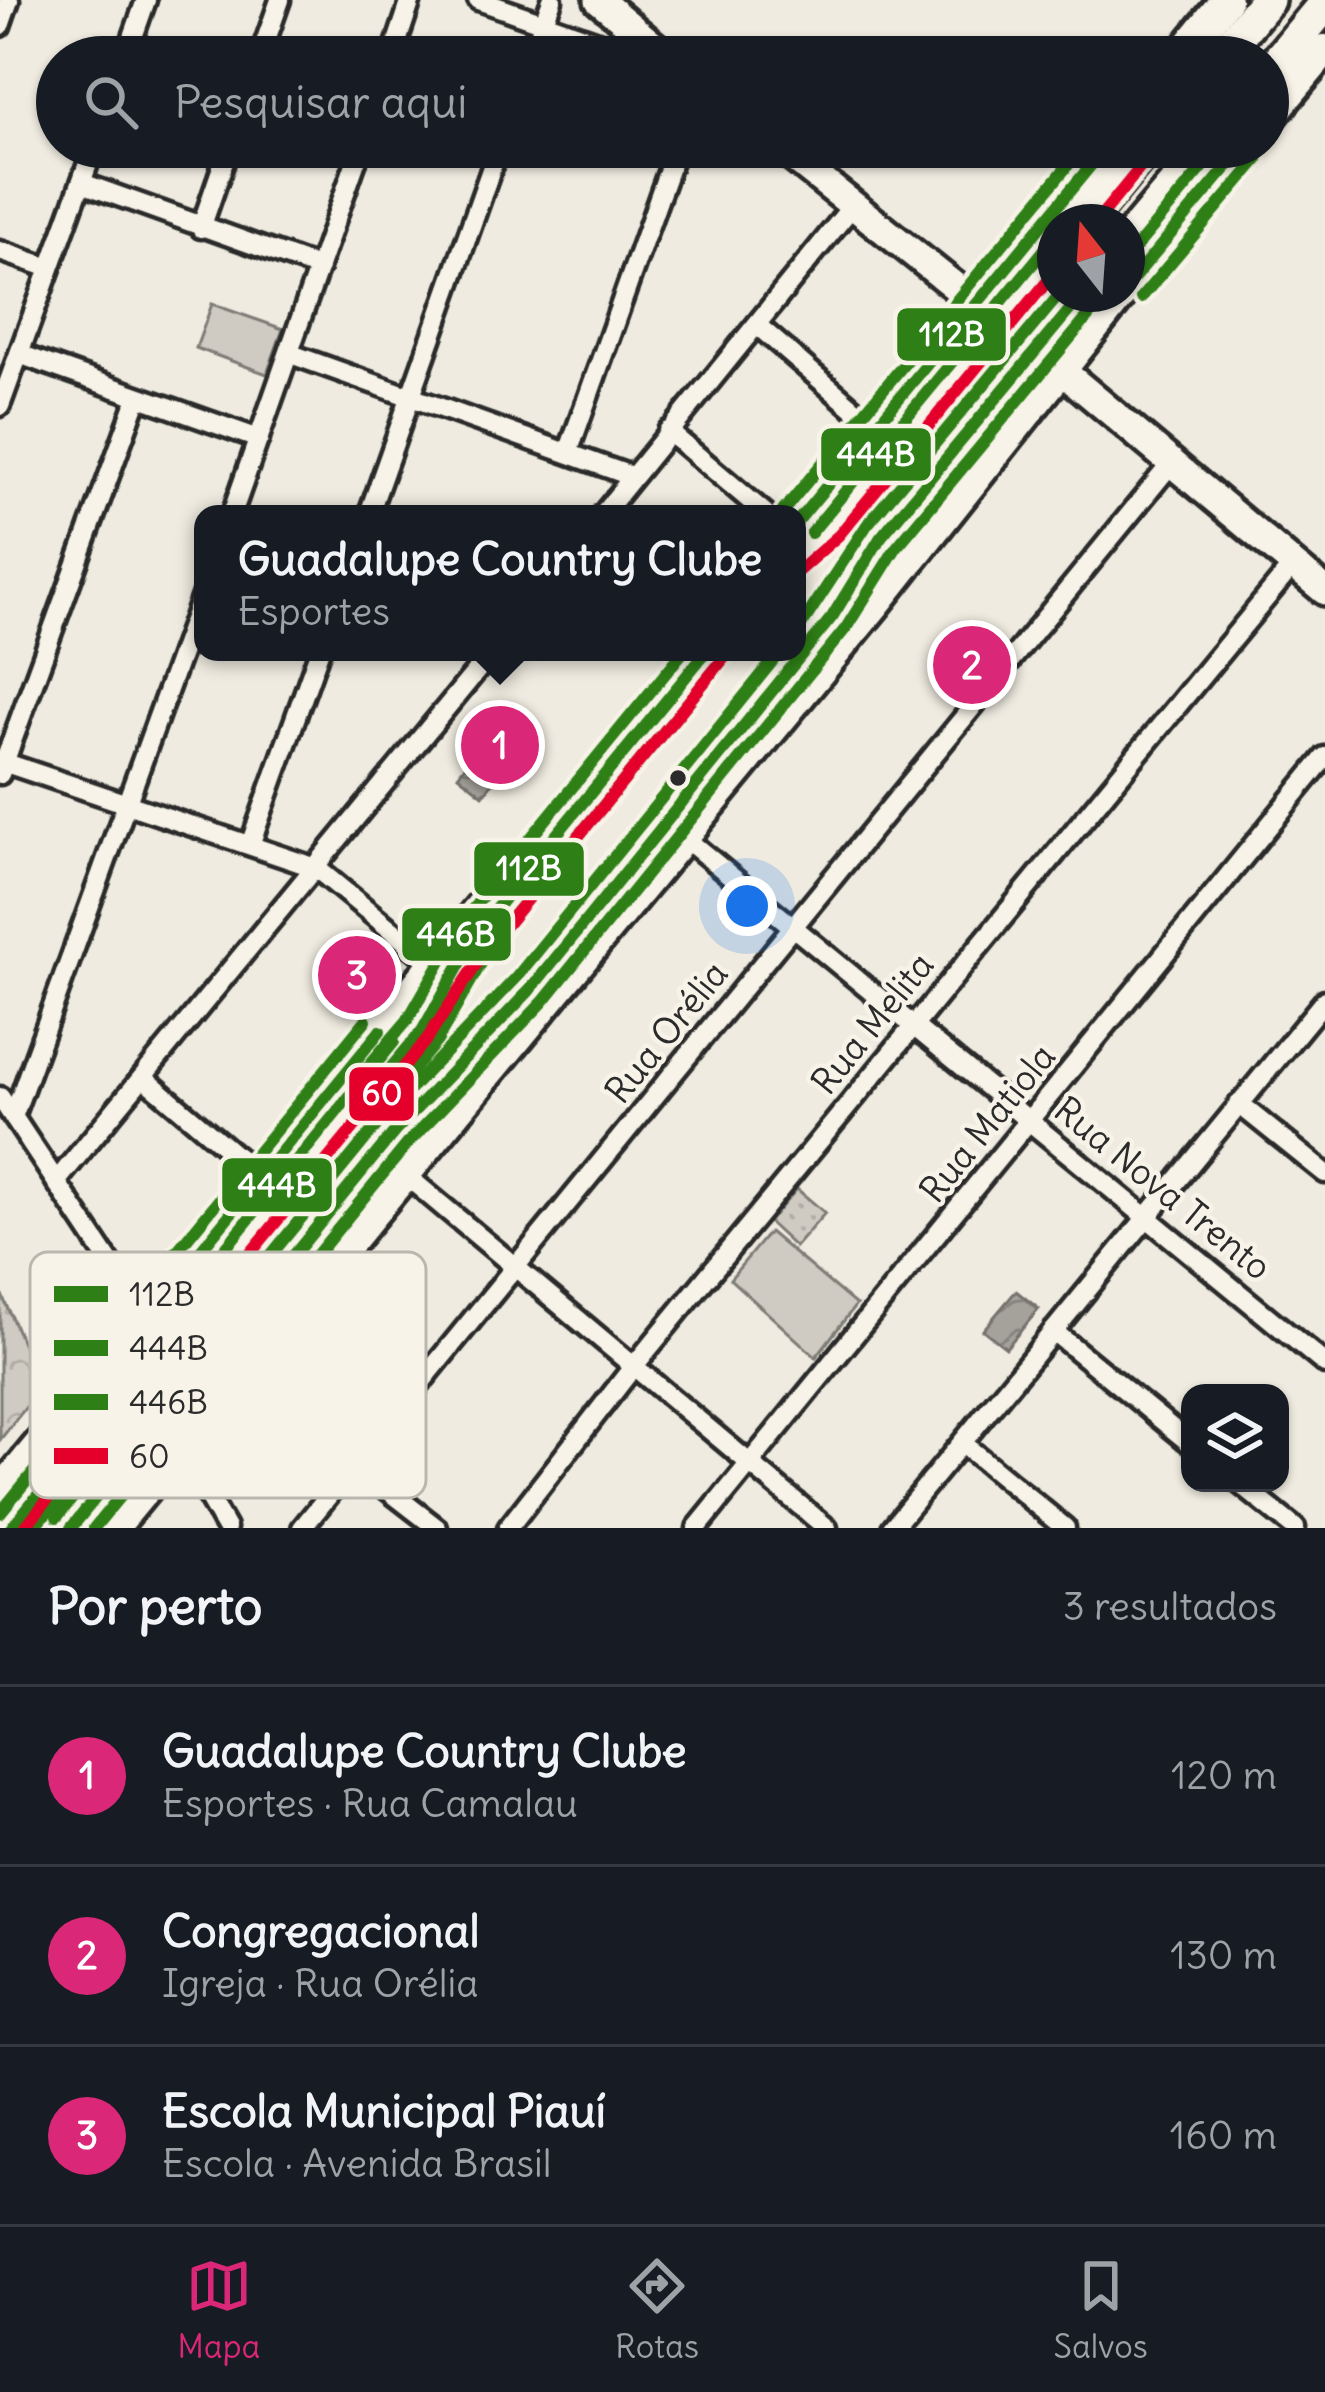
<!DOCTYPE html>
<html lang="pt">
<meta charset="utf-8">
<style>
:root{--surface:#171b24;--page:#242831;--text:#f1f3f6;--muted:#9ea1a6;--line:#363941;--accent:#db2777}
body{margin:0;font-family:Delius,sans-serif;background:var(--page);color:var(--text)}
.controls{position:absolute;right:36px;bottom:36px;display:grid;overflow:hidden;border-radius:24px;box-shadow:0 3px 9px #0004}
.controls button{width:108px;height:108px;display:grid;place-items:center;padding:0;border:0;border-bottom:3px solid var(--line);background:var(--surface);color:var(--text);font:60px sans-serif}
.compass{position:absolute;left:1037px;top:204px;width:108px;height:108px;border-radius:50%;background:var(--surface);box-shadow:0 3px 9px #0004;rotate:343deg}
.you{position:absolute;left:747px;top:906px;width:42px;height:42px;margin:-30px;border:9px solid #fff;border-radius:50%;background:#1a73e8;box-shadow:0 0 0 18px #1a73e833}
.badge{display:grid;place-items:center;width:78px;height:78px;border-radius:50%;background:var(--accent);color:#fff;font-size:39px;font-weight:700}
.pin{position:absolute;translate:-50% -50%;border:6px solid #fff;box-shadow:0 3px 12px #0006}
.popup{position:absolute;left:194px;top:505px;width:612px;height:156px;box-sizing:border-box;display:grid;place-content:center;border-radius:24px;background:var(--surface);filter:drop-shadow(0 3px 9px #0005);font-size:39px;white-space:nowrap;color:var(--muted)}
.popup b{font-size:45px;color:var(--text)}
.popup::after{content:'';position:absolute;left:50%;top:100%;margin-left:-24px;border:24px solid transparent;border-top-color:var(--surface)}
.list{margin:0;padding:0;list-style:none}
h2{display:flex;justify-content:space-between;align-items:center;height:156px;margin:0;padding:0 48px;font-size:51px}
h2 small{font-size:39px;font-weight:400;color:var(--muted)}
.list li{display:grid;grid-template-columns:78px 1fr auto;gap:36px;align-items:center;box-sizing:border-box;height:180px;padding:0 48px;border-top:3px solid var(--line)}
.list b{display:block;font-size:45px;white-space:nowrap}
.list p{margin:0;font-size:39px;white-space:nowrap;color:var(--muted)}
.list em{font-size:39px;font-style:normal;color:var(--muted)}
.icon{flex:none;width:66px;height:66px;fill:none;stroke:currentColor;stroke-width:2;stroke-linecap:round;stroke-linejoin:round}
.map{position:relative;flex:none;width:1325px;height:1528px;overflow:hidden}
.search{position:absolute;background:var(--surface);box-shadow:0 3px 9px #0004;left:36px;right:36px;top:36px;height:132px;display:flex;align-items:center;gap:30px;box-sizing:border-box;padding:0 42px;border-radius:66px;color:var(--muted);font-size:45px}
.sheet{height:696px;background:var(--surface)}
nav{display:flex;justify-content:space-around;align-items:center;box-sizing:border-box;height:168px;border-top:3px solid var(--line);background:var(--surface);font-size:33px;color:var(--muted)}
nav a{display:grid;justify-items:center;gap:6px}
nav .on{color:var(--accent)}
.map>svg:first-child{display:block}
.grass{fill:#cfcbc2;stroke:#7d7b76;stroke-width:3}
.forest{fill:url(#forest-crowns);stroke:#7d7b76;stroke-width:3}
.park{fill:url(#park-dots);stroke:#7d7b76;stroke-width:3}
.water{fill:url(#water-waves);stroke:#74726e;stroke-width:3}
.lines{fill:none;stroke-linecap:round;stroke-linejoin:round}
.minor-casing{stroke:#2b2b2b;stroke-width:27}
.secondary-casing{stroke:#2b2b2b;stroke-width:36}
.primary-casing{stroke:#2b2b2b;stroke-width:39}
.motorway-casing{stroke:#2b2b2b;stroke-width:42}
.minor{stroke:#f7f3e8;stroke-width:18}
.secondary{stroke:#f7f3e8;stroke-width:27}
.primary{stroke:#f7f3e8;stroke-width:30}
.motorway{stroke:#f7f3e8;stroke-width:33}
.bus-1-casing{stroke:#f7f3e8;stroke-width:21}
.bus-2-casing{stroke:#f7f3e8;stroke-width:21}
.bus-3-casing{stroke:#f7f3e8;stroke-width:21}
.bus-4-casing{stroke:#f7f3e8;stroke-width:21}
.bus-1{stroke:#2e7f16;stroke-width:12}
.bus-2{stroke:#2e7f16;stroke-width:12}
.bus-3{stroke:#2e7f16;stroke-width:12}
.bus-4{stroke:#e4002b;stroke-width:12}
.bus-dot{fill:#2b2b2b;stroke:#f7f3e8;stroke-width:4.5}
.labels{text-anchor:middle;stroke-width:9;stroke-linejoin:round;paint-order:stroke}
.street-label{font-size:36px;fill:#2b2b2b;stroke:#f7f3e8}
.key{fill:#f7f3e8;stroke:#bab7af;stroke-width:3}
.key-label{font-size:33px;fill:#2b2b2b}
.line-badge{stroke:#f7f3e8;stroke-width:4.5}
.badge-label{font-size:33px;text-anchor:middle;font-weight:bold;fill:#fff}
</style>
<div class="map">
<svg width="1325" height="1528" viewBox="0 0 1325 1528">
<defs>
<pattern id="forest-crowns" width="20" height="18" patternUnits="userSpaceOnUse" patternTransform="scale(3)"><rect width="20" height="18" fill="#cfcbc2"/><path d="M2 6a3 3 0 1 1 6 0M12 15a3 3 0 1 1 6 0" fill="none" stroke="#b2aea7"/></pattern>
<pattern id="park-dots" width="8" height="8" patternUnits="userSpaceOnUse" patternTransform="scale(3)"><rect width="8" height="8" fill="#cfcbc2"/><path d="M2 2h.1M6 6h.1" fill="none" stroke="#b2aea7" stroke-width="1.8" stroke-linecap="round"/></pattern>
<pattern id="water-waves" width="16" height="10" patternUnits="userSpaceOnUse" patternTransform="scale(3)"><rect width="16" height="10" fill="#a4a29a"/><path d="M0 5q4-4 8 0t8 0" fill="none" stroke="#86847e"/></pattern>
</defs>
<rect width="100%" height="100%" fill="#efebe0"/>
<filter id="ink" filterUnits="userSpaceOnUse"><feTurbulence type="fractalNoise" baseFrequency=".00833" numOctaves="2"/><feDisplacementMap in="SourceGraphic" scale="24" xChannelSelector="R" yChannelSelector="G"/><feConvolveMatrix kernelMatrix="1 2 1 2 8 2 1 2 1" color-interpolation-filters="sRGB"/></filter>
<g filter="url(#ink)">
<!-- grass -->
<path class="grass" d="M212 304 283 329 267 374 196 348Z
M769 1232 856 1305 816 1357 730 1279Z"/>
<!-- forest -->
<path class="forest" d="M0 1290 41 1388 0 1440Z"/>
<!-- park -->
<path class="park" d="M797 1189 825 1213 795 1247 768 1222Z"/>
<!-- water -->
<path class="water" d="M496 726 521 747 483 795 458 775Z
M1016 1291 1039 1309 1006 1348 983 1330Z"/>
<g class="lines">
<defs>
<path id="minor" d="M478 0 641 57
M0 26 9 0
M126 57 146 0
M260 57 280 0
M392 57 411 0
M531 57 552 0
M82 183 319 268
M201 228 229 147
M0 251 50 268
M757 325 875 427
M19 354 259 439
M291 354 631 476
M0 406 94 147
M668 431 766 514
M569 450 677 147
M232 514 361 147
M369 514 499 147
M603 514 853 205
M0 761 316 868 434 965
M0 774 137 399
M681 835 1325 1364
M250 845 319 652
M143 1077 261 1177
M0 1097 146 1317
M1239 1104 1325 1173
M13 1117 203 593
M403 1173 827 1528
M56 1182 492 652
M1053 1331 1190 1443
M963 1444 1065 1528
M179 1447 226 1528
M353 1463 437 1528
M1239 1483 1295 1528
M302 1528 1170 465
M508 1528 633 1367 1293 565
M697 1528 1325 757
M892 1528 1325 1000"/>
<path id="secondary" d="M599 0 667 57
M780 147 977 304
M1061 370 1325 591"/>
<path id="primary" d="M1180 57 1226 0
M1268 119 1325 50
M1127 286 1244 147
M797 522 1106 147
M0 1493 481 907
M113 1528 876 603 1121 294"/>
<path id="motorway" d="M1220 57 1267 0
M1268 73 1325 4
M1084 222 1146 147
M1127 242 1207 147
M797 549 843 506 1055 258
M11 1528 422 1031 481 927 706 652
M71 1528 396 1130 529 991 832 617 881 537 1083 294"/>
</defs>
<!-- minor casing -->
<use href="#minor" class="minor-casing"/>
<!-- secondary casing -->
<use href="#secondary" class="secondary-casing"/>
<!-- primary casing -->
<use href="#primary" class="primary-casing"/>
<!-- motorway casing -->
<use href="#motorway" class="motorway-casing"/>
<!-- minor -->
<use href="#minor" class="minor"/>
<!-- secondary -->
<use href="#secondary" class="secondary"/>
<!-- primary -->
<use href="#primary" class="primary"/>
<!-- motorway -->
<use href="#motorway" class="motorway"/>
<defs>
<path id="bus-1" d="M1127 286 1244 147
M797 522 1106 147
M367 1096 422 1031 481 927 706 652
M146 1317 380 1031
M11 1528 87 1435
M71 1528 396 1130 529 991 832 617 881 537 1083 294"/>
<path id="bus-2" d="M1141 298 1258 159
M811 533 1055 237
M381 1108 437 1041 496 937 720 663
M160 1328 394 1042
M34 1528 101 1446
M94 1528 409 1142 543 1002 846 628 896 548 1097 306"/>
<path id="bus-3" d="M1127 258 1220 147
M783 511 1083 147
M797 632 867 525 1060 294
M353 1084 407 1021 467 916 683 652
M132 1306 366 1020
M0 1513 73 1424
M57 1517 382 1119 515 979 780 652"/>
<path id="bus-4" d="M1096 222 1157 147
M797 572 839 535 1055 272
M24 1528 427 1039 488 947 729 652"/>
</defs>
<!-- bus-1 casing -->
<use href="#bus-1" class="bus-1-casing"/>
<!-- bus-2 casing -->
<use href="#bus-2" class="bus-2-casing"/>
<!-- bus-3 casing -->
<use href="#bus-3" class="bus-3-casing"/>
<!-- bus-4 casing -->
<use href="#bus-4" class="bus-4-casing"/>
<!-- bus-1 -->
<use href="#bus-1" class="bus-1"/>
<!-- bus-2 -->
<use href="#bus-2" class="bus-2"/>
<!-- bus-3 -->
<use href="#bus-3" class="bus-3"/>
<!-- bus-4 -->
<use href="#bus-4" class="bus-4"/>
</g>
</g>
<!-- markers -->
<circle class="bus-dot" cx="678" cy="778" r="10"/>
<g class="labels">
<!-- street labels -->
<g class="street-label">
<text transform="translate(872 1023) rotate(-51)" y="13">Rua Melita</text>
<text transform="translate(666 1032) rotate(-51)" y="13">Rua Orélia</text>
<text transform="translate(987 1123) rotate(-51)" y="13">Rua Matiola</text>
<text transform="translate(1163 1188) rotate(39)" y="13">Rua Nova Trento</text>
</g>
</g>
<!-- legend -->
<rect x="30" y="1252" width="396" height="246" rx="18" class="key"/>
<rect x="54" y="1286" width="54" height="16" fill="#2e7f16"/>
<rect x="54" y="1340" width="54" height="16" fill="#2e7f16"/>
<rect x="54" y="1394" width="54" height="16" fill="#2e7f16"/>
<rect x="54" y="1448" width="54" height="16" fill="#e4002b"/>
<g class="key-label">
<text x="129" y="1306">112B</text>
<text x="129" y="1360">444B</text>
<text x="129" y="1414">446B</text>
<text x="129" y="1468">60</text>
</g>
<g class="line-badge">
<rect x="895" y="306" width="113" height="57" rx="12" fill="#2e7f16"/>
<rect x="819" y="426" width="114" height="57" rx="12" fill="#2e7f16"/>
<rect x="472" y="840" width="114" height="58" rx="12" fill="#2e7f16"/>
<rect x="400" y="906" width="113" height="57" rx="12" fill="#2e7f16"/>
<rect x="347" y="1065" width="69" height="58" rx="12" fill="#e4002b"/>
<rect x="220" y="1156" width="114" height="58" rx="12" fill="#2e7f16"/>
</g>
<g class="badge-label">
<text x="952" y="346">112B</text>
<text x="876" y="466">444B</text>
<text x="529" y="880">112B</text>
<text x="456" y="946">446B</text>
<text x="382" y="1105">60</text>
<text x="277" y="1197">444B</text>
</g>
</svg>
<div class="controls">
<button><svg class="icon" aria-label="layers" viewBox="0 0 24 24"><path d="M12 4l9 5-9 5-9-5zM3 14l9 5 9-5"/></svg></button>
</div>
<svg class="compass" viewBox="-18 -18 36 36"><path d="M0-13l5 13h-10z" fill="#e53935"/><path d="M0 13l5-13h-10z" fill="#9ea1a6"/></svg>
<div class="you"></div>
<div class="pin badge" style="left:500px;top:745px">1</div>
<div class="popup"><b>Guadalupe Country Clube</b>Esportes</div>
<div class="pin badge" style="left:972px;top:665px">2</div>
<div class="pin badge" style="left:357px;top:975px">3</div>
<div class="search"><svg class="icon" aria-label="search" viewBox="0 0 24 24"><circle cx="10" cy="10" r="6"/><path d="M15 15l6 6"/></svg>Pesquisar aqui</div>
</div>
<section class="sheet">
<h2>Por perto<small>3 resultados</small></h2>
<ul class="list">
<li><span class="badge">1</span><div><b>Guadalupe Country Clube</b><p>Esportes · Rua Camalau</p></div><em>120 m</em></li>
<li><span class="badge">2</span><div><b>Congregacional</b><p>Igreja · Rua Orélia</p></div><em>130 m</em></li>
<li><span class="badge">3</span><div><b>Escola Municipal Piauí</b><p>Escola · Avenida Brasil</p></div><em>160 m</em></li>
</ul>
</section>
<nav>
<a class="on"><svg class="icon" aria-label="map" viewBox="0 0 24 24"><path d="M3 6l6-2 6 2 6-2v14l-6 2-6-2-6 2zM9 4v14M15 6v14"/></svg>Mapa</a>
<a><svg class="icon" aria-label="directions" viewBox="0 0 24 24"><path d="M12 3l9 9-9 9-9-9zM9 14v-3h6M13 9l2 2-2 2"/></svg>Rotas</a>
<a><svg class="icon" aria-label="saved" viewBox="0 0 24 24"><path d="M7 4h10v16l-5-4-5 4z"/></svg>Salvos</a>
</nav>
